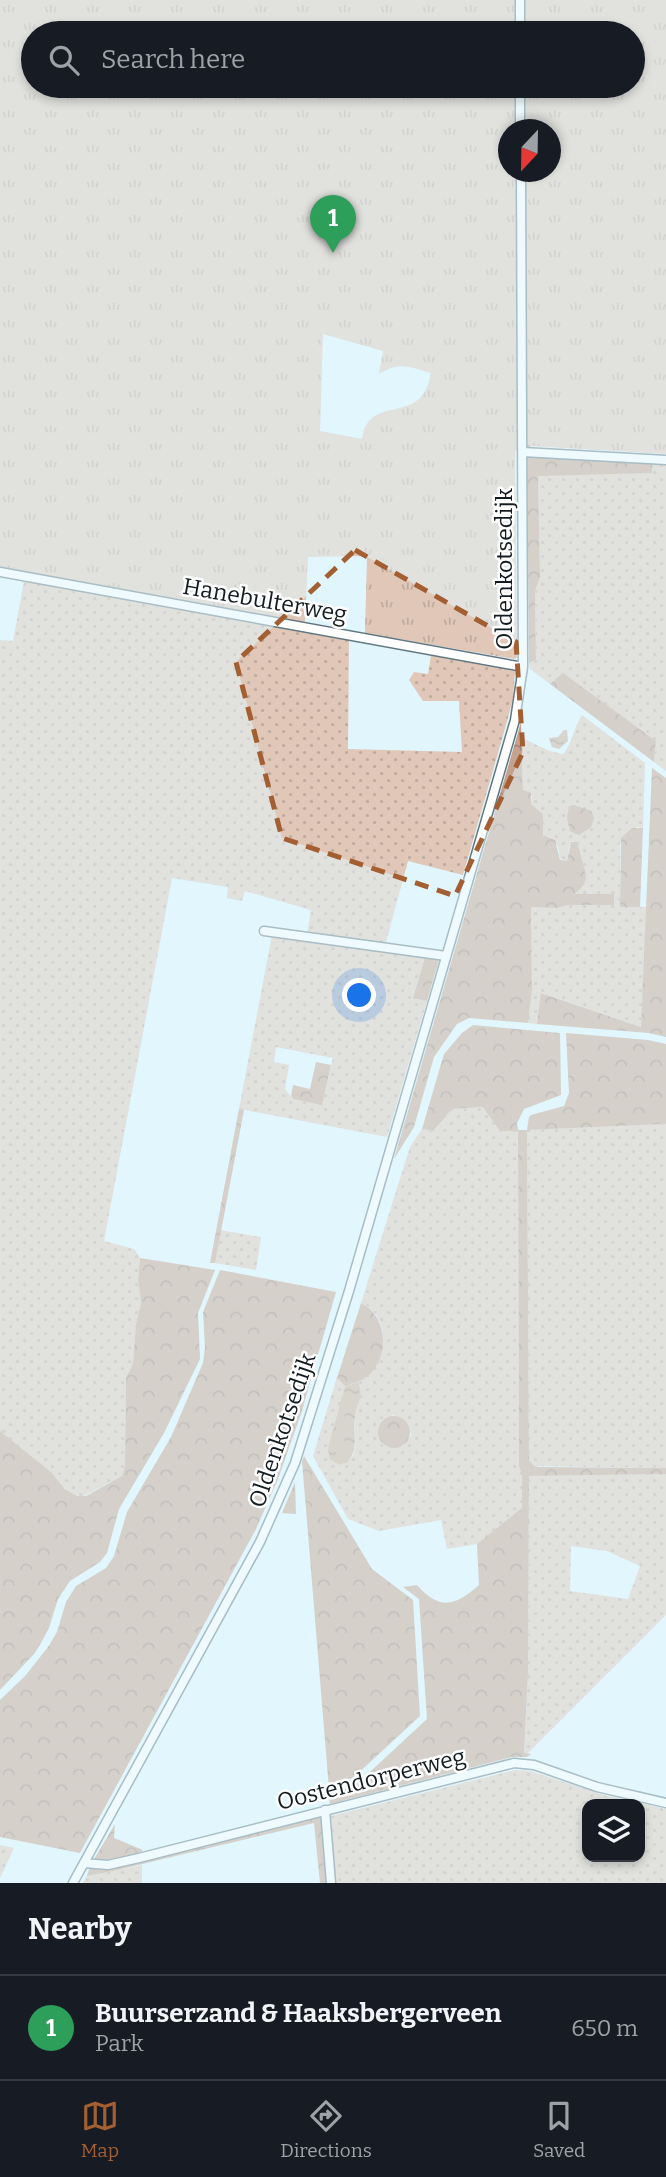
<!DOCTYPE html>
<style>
:root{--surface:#171b24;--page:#20242c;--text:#f1f3f6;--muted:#9ea1a6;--line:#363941;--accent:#a35e31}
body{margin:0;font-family:Bitter,serif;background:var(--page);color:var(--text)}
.controls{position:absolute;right:21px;bottom:21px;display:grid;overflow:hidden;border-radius:14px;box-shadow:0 4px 10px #0003}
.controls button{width:63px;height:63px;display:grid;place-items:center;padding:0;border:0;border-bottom:2px solid var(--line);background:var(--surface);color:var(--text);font:35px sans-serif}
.compass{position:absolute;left:498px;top:119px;width:63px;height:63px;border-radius:50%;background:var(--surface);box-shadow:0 4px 10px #0003;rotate:202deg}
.you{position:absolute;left:360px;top:996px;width:24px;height:24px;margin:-18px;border:5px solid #fff;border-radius:50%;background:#1a73e8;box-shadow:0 0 0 10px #1a73e833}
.badge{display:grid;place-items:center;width:46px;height:46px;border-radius:50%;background:var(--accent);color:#fff;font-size:23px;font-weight:700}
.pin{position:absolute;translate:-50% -58px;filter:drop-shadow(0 2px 4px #0008)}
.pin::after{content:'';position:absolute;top:37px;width:24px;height:21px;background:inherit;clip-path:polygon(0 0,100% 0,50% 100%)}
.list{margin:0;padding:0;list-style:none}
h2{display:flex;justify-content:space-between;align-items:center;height:91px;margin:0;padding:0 28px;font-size:30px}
h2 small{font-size:23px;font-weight:400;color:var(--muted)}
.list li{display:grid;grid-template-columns:46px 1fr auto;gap:21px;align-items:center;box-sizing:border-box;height:105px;padding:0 28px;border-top:2px solid var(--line)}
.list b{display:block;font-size:26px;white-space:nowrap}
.list p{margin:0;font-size:23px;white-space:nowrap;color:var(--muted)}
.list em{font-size:23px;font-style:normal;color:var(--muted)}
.icon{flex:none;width:38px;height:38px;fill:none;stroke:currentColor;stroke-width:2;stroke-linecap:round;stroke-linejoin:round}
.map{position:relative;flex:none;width:666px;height:1883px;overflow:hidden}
.search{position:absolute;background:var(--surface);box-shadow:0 4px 10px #0003;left:21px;right:21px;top:21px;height:77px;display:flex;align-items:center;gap:18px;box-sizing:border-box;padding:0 24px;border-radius:38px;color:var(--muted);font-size:26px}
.sheet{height:196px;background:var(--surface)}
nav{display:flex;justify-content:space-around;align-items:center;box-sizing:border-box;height:98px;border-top:2px solid var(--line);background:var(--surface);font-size:19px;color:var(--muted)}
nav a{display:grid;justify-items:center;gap:4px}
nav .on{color:var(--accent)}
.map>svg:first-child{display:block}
.grass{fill:url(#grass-dots);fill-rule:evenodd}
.forest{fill:url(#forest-crowns)}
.park{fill:url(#park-tufts);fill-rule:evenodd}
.water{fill:url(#water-ripples)}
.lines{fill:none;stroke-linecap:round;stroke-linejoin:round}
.minor-casing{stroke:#627881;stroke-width:11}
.minor{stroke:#fff;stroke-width:8}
.marked{fill:none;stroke:#a35e31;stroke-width:5;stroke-dasharray:14 9;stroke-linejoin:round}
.labels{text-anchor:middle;stroke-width:5;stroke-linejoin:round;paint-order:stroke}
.street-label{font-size:23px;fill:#121b1f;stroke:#fefefe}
</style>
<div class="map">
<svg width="666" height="1883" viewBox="0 0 666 1883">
<defs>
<pattern id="grass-dots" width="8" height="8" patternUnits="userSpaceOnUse" patternTransform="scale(1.75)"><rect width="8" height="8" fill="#e0c7b8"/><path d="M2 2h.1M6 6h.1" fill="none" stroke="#bfaa9e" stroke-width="1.8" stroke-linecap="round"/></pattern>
<pattern id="forest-crowns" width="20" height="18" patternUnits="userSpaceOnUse" patternTransform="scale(1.75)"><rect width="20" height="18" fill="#c5a28d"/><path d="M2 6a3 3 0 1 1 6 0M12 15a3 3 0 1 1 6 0" fill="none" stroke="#9f8373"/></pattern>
<pattern id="park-tufts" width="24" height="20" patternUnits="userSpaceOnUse" patternTransform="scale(1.75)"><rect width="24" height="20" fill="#e0c7b8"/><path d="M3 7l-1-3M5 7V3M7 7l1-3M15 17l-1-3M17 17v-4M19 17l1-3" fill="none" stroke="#bfaa9e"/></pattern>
<pattern id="water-ripples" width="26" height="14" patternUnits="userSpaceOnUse" patternTransform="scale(1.75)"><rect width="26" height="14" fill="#cdaa95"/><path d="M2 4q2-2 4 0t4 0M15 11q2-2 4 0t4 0" fill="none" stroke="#a58a79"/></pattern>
</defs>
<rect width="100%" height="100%" fill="#e1f5fd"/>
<!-- grass -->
<path class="grass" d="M653 462 666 463V771L654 762 656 741 563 674 550 684 530 669 529 663 536 660 535 591 540 577 538 475 652 473Z
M24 581 349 640 348 749 462 752 459 701H423L409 680 414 672 428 674 431 655 515 671 513 698 506 725 463 875 408 861 385 946 307 934 311 910 245 891 242 901 227 898 228 887 172 878 104 1241 134 1249 140 1258 138 1280 141 1301 136 1324 133 1363 126 1378 125 1466 122 1476 80 1498 65 1489 51 1472 0 1431V640L13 641Z
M582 715 645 763 643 828 637 827 620 843V906L647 907 641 1027 542 993 537 1024 528 1023 532 989 531 907 557 908 568 905H613L614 894H575L584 885 577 843 572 841 569 847 567 861 560 859C559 846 557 839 543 835 540 817 547 817 531 804L532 796 523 790 522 738C536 744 548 752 563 754 573 743 573 728 582 715Z
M272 935 425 957 413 997 427 1001 387 1137 239 1109ZM276 1047 333 1058 322 1104 293 1099 285 1089 289 1065 274 1062Z
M484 1107 500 1131 518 1130 519 1465 522 1473V1509L477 1544 447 1549 441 1520 379 1531 348 1519 313 1456 337 1377 345 1386 329 1454 339 1465C364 1459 352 1433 355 1415 357 1402 363 1395 358 1382 386 1366 395 1318 361 1303L410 1147 422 1129 433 1131 452 1109ZM392 1415C403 1417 411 1422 411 1435L403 1446 387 1447 380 1439Z
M666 1124V1468L534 1466 529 1460 527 1130Z
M220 1230 261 1237 256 1270 215 1263Z
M666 1474V1615L528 1753 524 1754 528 1674 529 1476ZM571 1546 607 1551 640 1566 628 1599 570 1591Z
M515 1770 530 1771 607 1796 666 1809V1883H336L331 1816ZM587 1804H640V1857H587Z
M0 1845 14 1848 0 1878Z
M142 1865V1883H83L87 1876Z"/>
<!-- forest -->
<path class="forest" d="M527 455 653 462 652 473 538 476 540 577 535 591 536 660 529 663Z
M563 673 656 741 654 762 550 684Z
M521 722 523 790 531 793V804L543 814V835L555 840 560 860 567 861 571 842H577L586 875 584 885 575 894H614V905H568L557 908 531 907 532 990 528 1023 469 1018 457 1024 434 1057 414 1127 394 1159Z
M652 768 666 778V1037L649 1033 537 1024 541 993 641 1027Z
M574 805 591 811 594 818 591 827 579 835 570 831 567 818 569 806Z
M632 828H643L640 907H620L621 838Z
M425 957 439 960 427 1001 413 998Z
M473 1025 560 1033 561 1095 524 1109 517 1123 518 1130H527L529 1117 531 1115 564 1106 569 1093 566 1033 648 1040 666 1044V1124L527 1130 529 1460 534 1466 539 1467 666 1468V1474L529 1476 528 1674 524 1753 531 1754 527 1757H512L330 1804 329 1797 358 1783 427 1719 419 1599 403 1587 417 1585C440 1611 455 1606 479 1585L477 1544 522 1508V1474L519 1466 518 1131H500L483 1107 452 1109 433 1131 422 1129 444 1054 462 1033Z
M316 1062 331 1065 322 1105 293 1099 291 1096 293 1085 310 1089Z
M239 1109 244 1110 215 1263H210Z
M140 1258 215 1270 198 1313 200 1359 164 1433 119 1509 107 1553 100 1562 70 1581 58 1599 49 1628 41 1643 34 1654 0 1690V1431L51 1472 65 1489 77 1496H86L122 1476 125 1466 126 1378 133 1363 136 1324 141 1302 138 1280Z
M220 1270 336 1292 301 1414 278 1479 256 1529 80 1853 0 1837V1700L25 1676 48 1647 57 1632 66 1602 76 1586 106 1568 114 1556 127 1512 171 1437 203 1363 205 1347 203 1312Z
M361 1303C387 1315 390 1355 370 1374 363 1381 354 1383 345 1386L337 1378Z
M378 1432a16 16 0 1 1 32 0a16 16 0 1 1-32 0Z
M304 1456 372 1569 413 1600 420 1716 354 1777 329 1789 302 1461Z
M295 1482 296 1514 282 1513Z
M322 1814 328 1883H320L314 1823 113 1871 87 1876 90 1866Z
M115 1824 114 1838 143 1850C130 1862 110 1861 93 1861Z"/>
<!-- park -->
<path class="park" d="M0 0H666V454L531 446 530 451H515L517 657 515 659 365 633 367 556 308 557 305 622 0 567ZM33 33H633V86H33ZM508 130H550V172H508ZM323 334 383 351 379 374C400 361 409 367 431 373 422 429 369 391 362 439L320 431Z"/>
<!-- water -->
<path class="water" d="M564 730H567L568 741 559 749 552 747 549 738 558 737Z
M358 1382C364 1397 357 1402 355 1416 352 1434 360 1446 348 1462L339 1465 330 1459 328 1449 345 1386Z"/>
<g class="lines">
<defs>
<path id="minor" d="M520 0V33
M520 86V130
M523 452 666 460
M0 572 523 667
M264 931 446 956
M325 1810 331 1883
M84 1863 108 1865 139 1858 514 1763 534 1765 597 1787 666 1803
M73 1883 260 1542 295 1463 349 1291 515 720 523 667 521 172"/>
</defs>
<!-- minor casing -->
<use href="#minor" class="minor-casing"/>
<!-- minor -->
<use href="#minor" class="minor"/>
</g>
<!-- marked area -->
<path d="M0 0H666V1883H0ZM355 550 516 642 523 752 455 896 282 838 236 662Z" fill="#e1f5fd" fill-opacity=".55" fill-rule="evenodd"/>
<path class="marked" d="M355 550 516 642 523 752 455 896 282 838 236 662Z"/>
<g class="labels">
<!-- street labels -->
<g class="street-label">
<text transform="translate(504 569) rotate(-90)" y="8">Oldenkotsedijk</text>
<text transform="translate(265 600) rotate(10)" y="8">Hanebulterweg</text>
<text transform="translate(282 1430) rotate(-71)" y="8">Oldenkotsedijk</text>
<text transform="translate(371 1779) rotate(-14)" y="8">Oostendorperweg</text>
</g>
</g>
</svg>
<div class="controls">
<button><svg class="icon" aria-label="layers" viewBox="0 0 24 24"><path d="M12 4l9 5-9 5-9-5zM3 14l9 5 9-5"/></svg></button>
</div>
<svg class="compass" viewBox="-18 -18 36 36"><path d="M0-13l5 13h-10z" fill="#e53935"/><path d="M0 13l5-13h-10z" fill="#9ea1a6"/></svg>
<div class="you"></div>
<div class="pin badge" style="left:333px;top:253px;background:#2e9e5b">1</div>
<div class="search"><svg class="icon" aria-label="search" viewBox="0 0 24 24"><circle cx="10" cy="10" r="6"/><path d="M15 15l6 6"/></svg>Search here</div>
</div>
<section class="sheet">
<h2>Nearby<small></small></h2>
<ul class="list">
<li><span class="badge" style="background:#2e9e5b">1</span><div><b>Buurserzand &amp; Haaksbergerveen</b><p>Park</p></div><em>650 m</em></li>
</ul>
</section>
<nav>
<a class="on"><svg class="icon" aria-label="map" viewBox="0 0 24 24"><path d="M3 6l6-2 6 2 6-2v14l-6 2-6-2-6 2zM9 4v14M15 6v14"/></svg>Map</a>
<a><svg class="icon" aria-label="directions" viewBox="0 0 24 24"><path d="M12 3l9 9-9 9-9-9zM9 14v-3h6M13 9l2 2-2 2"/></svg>Directions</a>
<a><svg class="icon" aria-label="saved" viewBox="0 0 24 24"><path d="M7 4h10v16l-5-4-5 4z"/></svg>Saved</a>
</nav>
